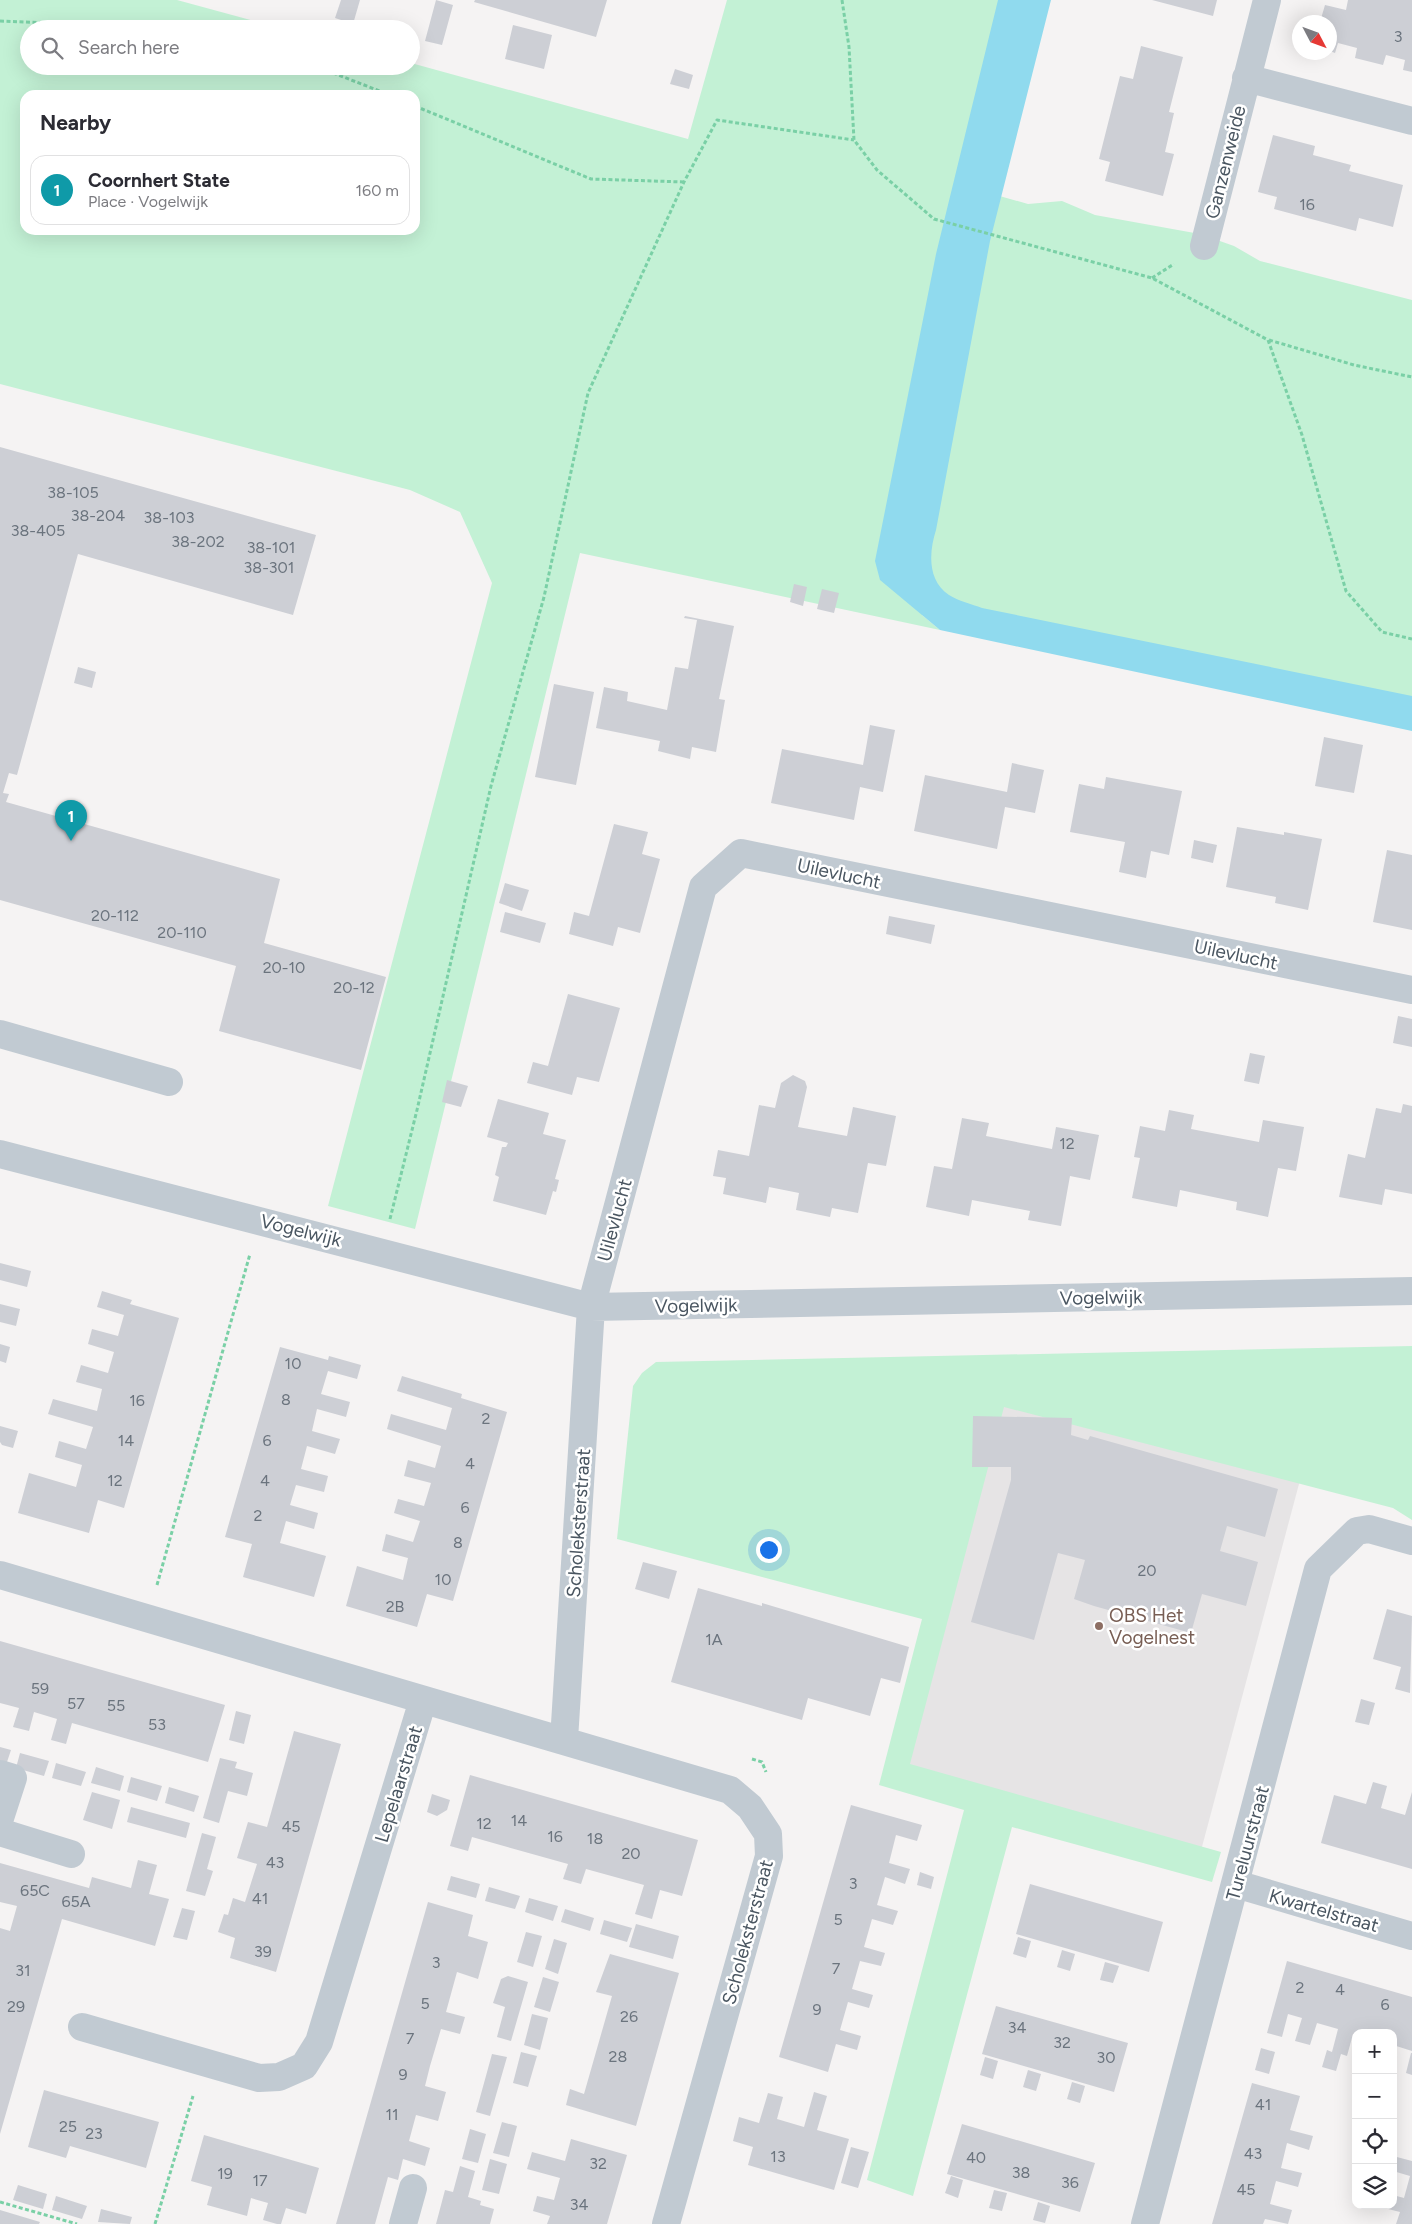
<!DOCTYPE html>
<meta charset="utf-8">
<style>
:root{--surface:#fff;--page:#f2f2f3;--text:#2b2b33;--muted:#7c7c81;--line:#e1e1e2;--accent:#1a73e8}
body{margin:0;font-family:Figtree,sans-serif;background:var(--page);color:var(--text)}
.controls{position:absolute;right:15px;bottom:15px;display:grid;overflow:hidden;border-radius:10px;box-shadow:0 5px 20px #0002}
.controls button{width:45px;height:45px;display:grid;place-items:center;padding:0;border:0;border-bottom:1px solid var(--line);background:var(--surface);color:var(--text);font:25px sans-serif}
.compass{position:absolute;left:1292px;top:15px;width:45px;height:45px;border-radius:50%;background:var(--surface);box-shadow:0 5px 20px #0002;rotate:131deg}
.you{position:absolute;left:768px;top:1549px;width:18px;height:18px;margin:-12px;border:4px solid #fff;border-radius:50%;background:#1a73e8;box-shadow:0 0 0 8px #1a73e833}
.badge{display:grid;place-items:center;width:32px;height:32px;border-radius:50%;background:var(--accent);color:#fff;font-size:16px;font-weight:700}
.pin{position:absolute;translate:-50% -41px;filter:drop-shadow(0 1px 2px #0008)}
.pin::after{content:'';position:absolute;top:26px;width:18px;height:15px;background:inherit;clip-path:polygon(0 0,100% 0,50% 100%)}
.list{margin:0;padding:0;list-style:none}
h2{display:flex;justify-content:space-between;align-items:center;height:65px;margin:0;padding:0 20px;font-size:21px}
h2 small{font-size:16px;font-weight:400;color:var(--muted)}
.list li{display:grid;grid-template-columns:32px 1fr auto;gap:15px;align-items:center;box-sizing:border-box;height:70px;margin:0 10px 10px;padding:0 10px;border:1px solid var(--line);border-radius:15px}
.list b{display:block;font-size:19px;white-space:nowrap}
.list p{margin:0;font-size:16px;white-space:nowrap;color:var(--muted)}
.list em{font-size:16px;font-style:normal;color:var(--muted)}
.icon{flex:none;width:28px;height:28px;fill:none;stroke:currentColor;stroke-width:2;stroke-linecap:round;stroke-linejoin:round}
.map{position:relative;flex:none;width:1412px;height:2224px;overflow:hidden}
.search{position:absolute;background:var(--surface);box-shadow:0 5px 20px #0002;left:20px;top:20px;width:400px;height:55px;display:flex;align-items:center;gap:12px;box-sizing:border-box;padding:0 18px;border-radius:28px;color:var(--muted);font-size:19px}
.panel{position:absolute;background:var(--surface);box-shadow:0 5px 20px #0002;left:20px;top:90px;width:400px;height:145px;border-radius:15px}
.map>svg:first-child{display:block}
.education{fill:#e6e4e5}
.green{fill:#c3f1d5;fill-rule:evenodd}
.water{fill:#90daee}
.building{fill:#cdcfd5}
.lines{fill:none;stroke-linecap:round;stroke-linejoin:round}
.path{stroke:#7ad0a6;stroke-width:3;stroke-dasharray:4 2.5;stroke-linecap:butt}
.minor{stroke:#c1cad2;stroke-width:28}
.education-dot{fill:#8d6e63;stroke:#fff;stroke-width:2}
.labels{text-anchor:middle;stroke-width:5;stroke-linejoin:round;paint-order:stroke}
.number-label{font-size:16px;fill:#6b747e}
.street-label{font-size:19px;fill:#4a5661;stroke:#fff}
.education-label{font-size:19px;fill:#785e54;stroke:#fff;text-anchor:start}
</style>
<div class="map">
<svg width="1412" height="2224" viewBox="0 0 1412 2224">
<rect width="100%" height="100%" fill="#f5f3f3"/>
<!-- education -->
<path class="education" d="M996 1378 1303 1469 1199 1858 899 1784Z"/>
<!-- green -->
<path class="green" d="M0 0H177L284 29H29V66H411V63L688 139 727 0H1021L975 189 1028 204 1062 201 1095 215 1200 234 1234 246 1260 261 1412 300V716L922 615 940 630 580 553 415 1229 328 1206 492 583 460 512 410 490 0 384ZM25 95H415V230H25Z
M1412 1346V1520L1393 1508 1004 1407 910 1764 1221 1852 1212 1882 1012 1827 913 2196 867 2180 964 1810 879 1785 922 1619 617 1539 633 1386 642 1373 656 1362Z"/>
<!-- water -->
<path class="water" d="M998 0H1051L990 241 936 530C929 552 927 580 949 595 958 601 972 604 982 608L1412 696V731L940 630 880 580 875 561 936 254Z"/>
<!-- building -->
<path class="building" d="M341 0H360L353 24 335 18Z
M436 0 453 5 442 45 425 41Z
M475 0H607L596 37 474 2Z
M1152 0H1217L1213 16Z
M1348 0H1412V72L1403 70 1405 60 1386 55 1383 65 1355 58 1357 48 1338 43 1335 53 1330 51V22H1320L1325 5 1346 10Z
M513 25 552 35 544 69 505 59Z
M1141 46 1183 57 1169 112 1174 113 1165 152 1174 154 1163 196 1105 181 1110 162 1099 159 1120 76 1133 79Z
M675 69 693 75 689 89 670 84Z
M1273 135 1315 146 1313 155 1351 165 1349 171 1403 185 1393 227 1359 218 1356 231 1274 209 1277 197 1258 192Z
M0 447 316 535 293 615 78 554 17 775 9 773 3 793 9 794 6 802 280 879 264 943 386 977 361 1070 219 1031 236 966 0 900Z
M794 584 807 587 803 606 790 602Z
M822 589 839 593 834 613 817 609Z
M685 616 734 626 719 699 725 700 716 752 692 747 690 759 658 751 660 741 596 728 604 687 628 692 627 701 667 710 675 667 688 669 697 620 684 618Z
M78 667 96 672 92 688 74 683Z
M554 684 594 692 576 785 535 777Z
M870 725 895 730 883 792 860 787 854 820 771 803 782 749 863 765Z
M1324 737 1363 745 1354 793 1315 786Z
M1012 763 1044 770 1035 813 1005 807 997 849 914 831 925 775 1007 792Z
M1106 777 1182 791 1169 855 1151 851 1146 878 1119 872 1125 842 1070 832 1079 784 1104 789Z
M614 824 648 832 642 854 660 859 640 933 618 927 613 946 569 934 574 912 589 916Z
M1237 827 1284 835V832L1322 839 1308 910 1275 903 1276 897 1226 887Z
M1194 840 1217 845 1213 863 1191 858Z
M1387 850 1412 855V930L1373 922Z
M505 883 529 890 522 911 499 903Z
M505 912 546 923 540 943 500 932Z
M889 916 935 925 931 944 886 934Z
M568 994 620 1008 599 1082 577 1077 572 1095 527 1083 533 1062 548 1066Z
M1398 1016 1412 1019V1047L1393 1043Z
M1250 1053 1265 1056 1259 1084 1244 1081Z
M793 1075 805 1081 807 1087 798 1127 847 1136 853 1107 896 1116 886 1166 868 1163 858 1213 832 1208 830 1217 796 1210 799 1193 769 1187 766 1203 723 1194 726 1178 713 1176 718 1150 749 1156 759 1105 775 1108 781 1083Z
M447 1080 468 1086 461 1107 442 1102Z
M498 1099 549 1113 543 1134 566 1140 555 1179 559 1180 556 1192 553 1191 546 1215 493 1201 499 1177 495 1175 502 1147H506L508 1143 487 1137Z
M1403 1104 1412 1106V1194L1385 1189 1382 1205 1339 1197 1348 1154 1365 1158 1376 1108 1401 1113Z
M1169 1110 1194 1115 1191 1129 1259 1142 1263 1120 1304 1127 1296 1171 1278 1168 1268 1217 1236 1210 1237 1202 1180 1190 1177 1207 1132 1198 1140 1158 1134 1157 1140 1126 1165 1131Z
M962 1118 989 1123 986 1136 1052 1149 1056 1127 1099 1135 1090 1180 1070 1176 1061 1226 1028 1220 1030 1211 972 1200 969 1216 926 1207 934 1166 952 1169Z
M0 1263 31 1271 27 1287 0 1280Z
M102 1291 132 1300 130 1304 179 1318 124 1508 98 1500 89 1533 18 1513 29 1473 76 1487 82 1465 55 1457 59 1441 86 1449 93 1427 48 1414 53 1399 97 1411 102 1389 76 1382 81 1365 108 1373 114 1352 88 1344 92 1329 118 1336 124 1315 97 1307Z
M0 1304 20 1309 16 1326 0 1322Z
M0 1344 10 1347 6 1363 0 1361Z
M280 1347 328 1360 329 1356 361 1365 357 1379 328 1371 321 1394 350 1402 346 1417 317 1409 312 1431 340 1439 335 1454 307 1446 301 1469 328 1476 324 1492 296 1485 290 1505 318 1513 314 1529 286 1521 280 1543 326 1556 314 1597 243 1577 252 1544 225 1537Z
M402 1376 462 1394 461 1398 507 1412 453 1601 427 1594 417 1627 346 1606 357 1566 403 1580 408 1558 382 1551 386 1534 413 1542 420 1521 394 1513 398 1499 424 1506 431 1483 404 1476 408 1460 435 1468 441 1446 387 1429 391 1414 446 1430 452 1408 397 1391Z
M973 1416 1072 1418 1071 1435 1088 1440 1090 1436 1278 1489 1265 1537 1227 1526 1220 1551 1258 1562 1246 1606 1202 1594 1191 1633 1094 1606 1074 1599 1085 1560 1058 1553 1034 1640 971 1622 1011 1480V1467H972Z
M0 1426 18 1431 13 1448 2 1445 0 1442Z
M643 1562 677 1571 669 1599 635 1589Z
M698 1588 762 1606V1603L909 1647 900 1683 881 1678 870 1716 808 1698 802 1720 671 1682Z
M1387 1609 1412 1616 1410 1693 1395 1689 1401 1667 1373 1659Z
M0 1641 225 1705 208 1762 72 1723 66 1744 51 1740 57 1719 34 1712 29 1731 13 1727 19 1708 0 1703Z
M1361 1699 1375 1703 1369 1725 1355 1722Z
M236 1711 251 1715 244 1744 229 1740Z
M294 1731 341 1744 276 1972 230 1958 235 1938 218 1932 224 1914 228 1915 233 1898 245 1902 257 1864 237 1858 248 1822 267 1827Z
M0 1747 11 1750 6 1765 0 1763Z
M20 1753 49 1761 44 1776 16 1768Z
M220 1758 237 1762 235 1768 253 1773 247 1796 228 1791 219 1823 203 1818Z
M56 1763 86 1772 81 1786 52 1778Z
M96 1767 124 1776 120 1791 91 1783Z
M470 1775 698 1840 682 1896 660 1890 652 1919 635 1914 644 1885 586 1869 581 1884 563 1879 568 1864 472 1837 468 1851 450 1846Z
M131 1777 162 1786 157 1801 127 1792Z
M1373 1782 1387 1786 1381 1808 1405 1815 1412 1792V1869L1321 1843 1334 1795 1366 1804Z
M169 1787 199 1796 194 1812 165 1803Z
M92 1792 120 1800 112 1829 83 1820Z
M432 1794 450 1800 447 1810 437 1816 427 1812Z
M851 1805 922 1825 917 1841 896 1835 889 1863 910 1869 905 1884 885 1877 877 1905 898 1911 893 1925 872 1919 864 1947 885 1953 881 1966 860 1961 852 1989 873 1995 869 2008 848 2002 840 2030 861 2036 857 2050 836 2044 828 2072 779 2057Z
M131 1807 190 1823 186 1838 127 1822Z
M202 1833 216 1837 207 1869 213 1871 205 1896 186 1891Z
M138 1860 157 1865 149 1894 169 1899 155 1946 62 1919 0 2134V1928L10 1931 17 1906 0 1902V1863L89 1888 92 1877 131 1888Z
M920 1872 934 1877 931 1889 917 1885Z
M451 1876 480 1884 476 1898 447 1890Z
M1030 1884 1163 1922 1149 1972 1016 1934Z
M489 1887 520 1896 515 1909 485 1901Z
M529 1898 558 1906 553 1921 525 1912Z
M428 1902 473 1915 468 1936 488 1942 478 1979 457 1972 446 2012 465 2017 460 2034 441 2029 430 2066 425 2086 446 2092 438 2121 416 2115 409 2141 430 2148 425 2166 403 2159 398 2180 388 2177 375 2224H336Z
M182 1908 195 1911 187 1940 173 1937Z
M565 1909 594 1918 590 1931 561 1922Z
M604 1920 632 1928 627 1942 600 1934Z
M636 1924 679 1936 673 1959 629 1947Z
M526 1932 542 1936 533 1967 517 1962Z
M1018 1937 1031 1941 1026 1958 1013 1954Z
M554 1939 567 1943 558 1974 545 1969Z
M1062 1950 1075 1954 1070 1971 1057 1967Z
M610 1954 679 1973 636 2126 566 2105 570 2089 584 2094 612 1996 596 1992Z
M1287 1961 1412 1997V2051L1393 2045V2033H1356L1353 2034 1347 2056 1341 2054 1336 2071 1322 2067 1327 2050 1332 2052 1338 2029 1317 2023 1310 2045 1295 2041 1302 2018 1288 2014 1282 2037 1267 2033Z
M1105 1962 1119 1966 1113 1983 1100 1980Z
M508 1976 528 1982 511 2041 497 2037 505 2007 493 2003 501 1979Z
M543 1977 559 1982 550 2012 534 2007Z
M996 2006 1128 2043 1114 2092 982 2054Z
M532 2014 548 2018 540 2050 524 2045Z
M1261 2048 1275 2052 1269 2074 1255 2070Z
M521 2052 537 2056 528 2087 513 2083Z
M1411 2053H1412V2075L1406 2073Z
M492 2054 507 2057 490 2116 476 2112Z
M985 2057 998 2061 993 2079 980 2075Z
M1028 2070 1041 2074 1036 2091 1023 2087Z
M1072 2082 1085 2086 1080 2103 1067 2099Z
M1252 2083 1300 2096 1290 2130 1313 2136 1309 2150 1287 2143 1281 2168 1302 2173 1298 2187 1276 2181 1270 2204 1292 2210 1288 2224 1265 2219 1263 2224H1212Z
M44 2090 159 2122 146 2168 70 2146 66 2158 28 2147Z
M814 2092 827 2096 817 2130 849 2139 834 2190 748 2165 753 2147 733 2141 739 2117 759 2123 768 2093 783 2097 777 2119 804 2127Z
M502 2122 517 2126 509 2157 493 2153Z
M962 2124 1095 2163 1080 2212 947 2174Z
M470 2129 486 2134 478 2163 462 2159Z
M204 2135 319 2168 306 2214 286 2208 281 2224H277L263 2220 268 2203 251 2198 247 2216 207 2205 212 2187 191 2181Z
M571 2139 627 2155 607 2224H547L550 2216 533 2211 537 2196 554 2200 560 2178 527 2169 532 2152 565 2161Z
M851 2147 869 2152 858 2188 841 2183Z
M1393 2156 1412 2161V2224H1396L1400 2212 1376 2206 1393 2205V2195L1404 2198 1410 2176 1393 2171Z
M490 2159 507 2164 499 2194 482 2190Z
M460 2166 475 2171 468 2197 481 2201 480 2205 494 2209 490 2224H436L445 2190 453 2192Z
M951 2176 963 2180 958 2198 945 2193Z
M18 2185 47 2194 43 2209 13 2200Z
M994 2190 1007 2193 1002 2211 989 2208Z
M56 2196 87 2206 82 2219 52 2210Z
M1038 2202 1050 2206 1045 2223 1033 2220Z
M101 2209 132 2217 130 2224 98 2222Z
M0 2210 40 2222 39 2224H0Z"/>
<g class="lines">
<!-- path -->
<path class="path" d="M842 0 849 47 854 140 877 170 934 219 1152 278 1268 340 1302 435 1346 591 1382 632 1412 639
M0 21 78 24 130 29
M315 66 390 95
M415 106 591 179 684 182
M1152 278 1174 264
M1269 340 1354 365 1412 377
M390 1219 417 1110 491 786 544 597 588 393 684 182 717 120 854 140
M157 1585 250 1254
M752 1759 762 1762 766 1772
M0 2202 77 2224
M155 2224 193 2096"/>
<!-- minor -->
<path class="minor" d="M1246 78 1412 121
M1204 246 1267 0
M0 1034 169 1082
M0 1154 591 1307 1412 1291
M0 1575 730 1790 750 1807 768 1834 769 1856 666 2224
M564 1740 591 1307 703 887 741 853 1412 990
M0 1774 13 1778 0 1818
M0 1832 71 1854
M1236 1884 1412 1936
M82 2027 259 2078 279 2077 304 2066 319 2042 423 1700
M403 2224 413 2188
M1145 2224 1318 1569 1357 1531 1369 1529 1412 1541"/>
</g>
<!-- markers -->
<circle class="education-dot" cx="1099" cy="1626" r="5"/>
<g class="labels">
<!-- number labels -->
<g class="number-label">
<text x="1398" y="42">3</text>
<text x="1307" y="210">16</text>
<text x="73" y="498">38-105</text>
<text x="98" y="521">38-204</text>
<text x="169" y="523">38-103</text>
<text x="38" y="536">38-405</text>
<text x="198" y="547">38-202</text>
<text x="271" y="553">38-101</text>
<text x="269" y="573">38-301</text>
<text x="115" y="921">20-112</text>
<text x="182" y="938">20-110</text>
<text x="284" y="973">20-10</text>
<text x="354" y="993">20-12</text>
<text x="1067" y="1149">12</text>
<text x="293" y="1369">10</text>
<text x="286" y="1405">8</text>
<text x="137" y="1406">16</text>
<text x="486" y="1424">2</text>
<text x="126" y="1446">14</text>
<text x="267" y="1446">6</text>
<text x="470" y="1469">4</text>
<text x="115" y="1486">12</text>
<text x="265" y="1486">4</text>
<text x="465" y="1513">6</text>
<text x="258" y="1521">2</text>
<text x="458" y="1548">8</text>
<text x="1147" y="1576">20</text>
<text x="443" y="1585">10</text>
<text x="395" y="1612">2B</text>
<text x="714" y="1645">1A</text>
<text x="40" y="1694">59</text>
<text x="76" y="1709">57</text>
<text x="116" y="1711">55</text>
<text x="157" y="1730">53</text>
<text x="519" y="1826">14</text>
<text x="484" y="1829">12</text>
<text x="291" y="1832">45</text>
<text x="555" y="1842">16</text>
<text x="595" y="1844">18</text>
<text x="631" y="1859">20</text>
<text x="275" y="1868">43</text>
<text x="853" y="1889">3</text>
<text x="35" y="1896">65C</text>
<text x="260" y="1904">41</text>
<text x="76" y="1907">65A</text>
<text x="838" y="1925">5</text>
<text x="263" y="1957">39</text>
<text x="436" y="1968">3</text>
<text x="836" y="1974">7</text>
<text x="23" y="1976">31</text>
<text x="1300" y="1993">2</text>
<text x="1340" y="1995">4</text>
<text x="425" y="2009">5</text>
<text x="1385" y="2010">6</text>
<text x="16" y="2012">29</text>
<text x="817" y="2015">9</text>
<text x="629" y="2022">26</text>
<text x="1017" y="2033">34</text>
<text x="410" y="2044">7</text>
<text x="1062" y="2048">32</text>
<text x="618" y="2062">28</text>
<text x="1106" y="2063">30</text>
<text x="403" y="2080">9</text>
<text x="1263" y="2110">41</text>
<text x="392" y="2120">11</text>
<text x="68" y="2132">25</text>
<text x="94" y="2139">23</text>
<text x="1253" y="2159">43</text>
<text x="778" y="2162">13</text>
<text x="976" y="2163">40</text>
<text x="598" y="2169">32</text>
<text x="1021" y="2178">38</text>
<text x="225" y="2179">19</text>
<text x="260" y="2186">17</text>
<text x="1070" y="2188">36</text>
<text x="1246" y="2195">45</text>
<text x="579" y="2210">34</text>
</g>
<!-- street labels -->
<g class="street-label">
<text transform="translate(1225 162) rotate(-76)" y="7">Ganzenweide</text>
<text transform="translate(839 873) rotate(12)" y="7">Uilevlucht</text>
<text transform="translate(1236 954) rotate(12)" y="7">Uilevlucht</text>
<text transform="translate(614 1220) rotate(-75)" y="7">Uilevlucht</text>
<text transform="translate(301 1230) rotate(14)" y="7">Vogelwijk</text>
<text transform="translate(1101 1297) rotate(-1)" y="7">Vogelwijk</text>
<text transform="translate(696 1305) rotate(-1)" y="7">Vogelwijk</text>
<text transform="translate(578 1523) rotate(-86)" y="7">Scholeksterstraat</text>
<text transform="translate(398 1784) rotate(-73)" y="7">Lepelaarstraat</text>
<text transform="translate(1247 1843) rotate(-75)" y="7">Tureluurstraat</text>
<text transform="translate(1324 1910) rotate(16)" y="7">Kwartelstraat</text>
<text transform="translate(747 1932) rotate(-75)" y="7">Scholeksterstraat</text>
</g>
<!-- education labels -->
<g class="education-label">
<text x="1109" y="1622">OBS Het<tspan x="1109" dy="22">Vogelnest</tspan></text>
</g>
</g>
</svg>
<div class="controls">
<button>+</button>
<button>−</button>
<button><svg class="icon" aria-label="locate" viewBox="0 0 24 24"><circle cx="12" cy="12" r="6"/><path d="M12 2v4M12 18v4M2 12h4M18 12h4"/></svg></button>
<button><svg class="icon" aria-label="layers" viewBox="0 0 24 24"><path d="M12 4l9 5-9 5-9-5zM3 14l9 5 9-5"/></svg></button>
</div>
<svg class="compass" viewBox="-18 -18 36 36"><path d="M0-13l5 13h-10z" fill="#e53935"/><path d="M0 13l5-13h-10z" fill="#7c7c81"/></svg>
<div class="you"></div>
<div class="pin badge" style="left:71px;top:841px;background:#0f9aa8">1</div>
<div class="search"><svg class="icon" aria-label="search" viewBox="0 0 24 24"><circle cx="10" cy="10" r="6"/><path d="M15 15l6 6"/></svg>Search here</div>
<section class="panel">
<h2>Nearby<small></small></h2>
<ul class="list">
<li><span class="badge" style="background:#0f9aa8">1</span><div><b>Coornhert State</b><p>Place · Vogelwijk</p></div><em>160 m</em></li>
</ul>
</section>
</div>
